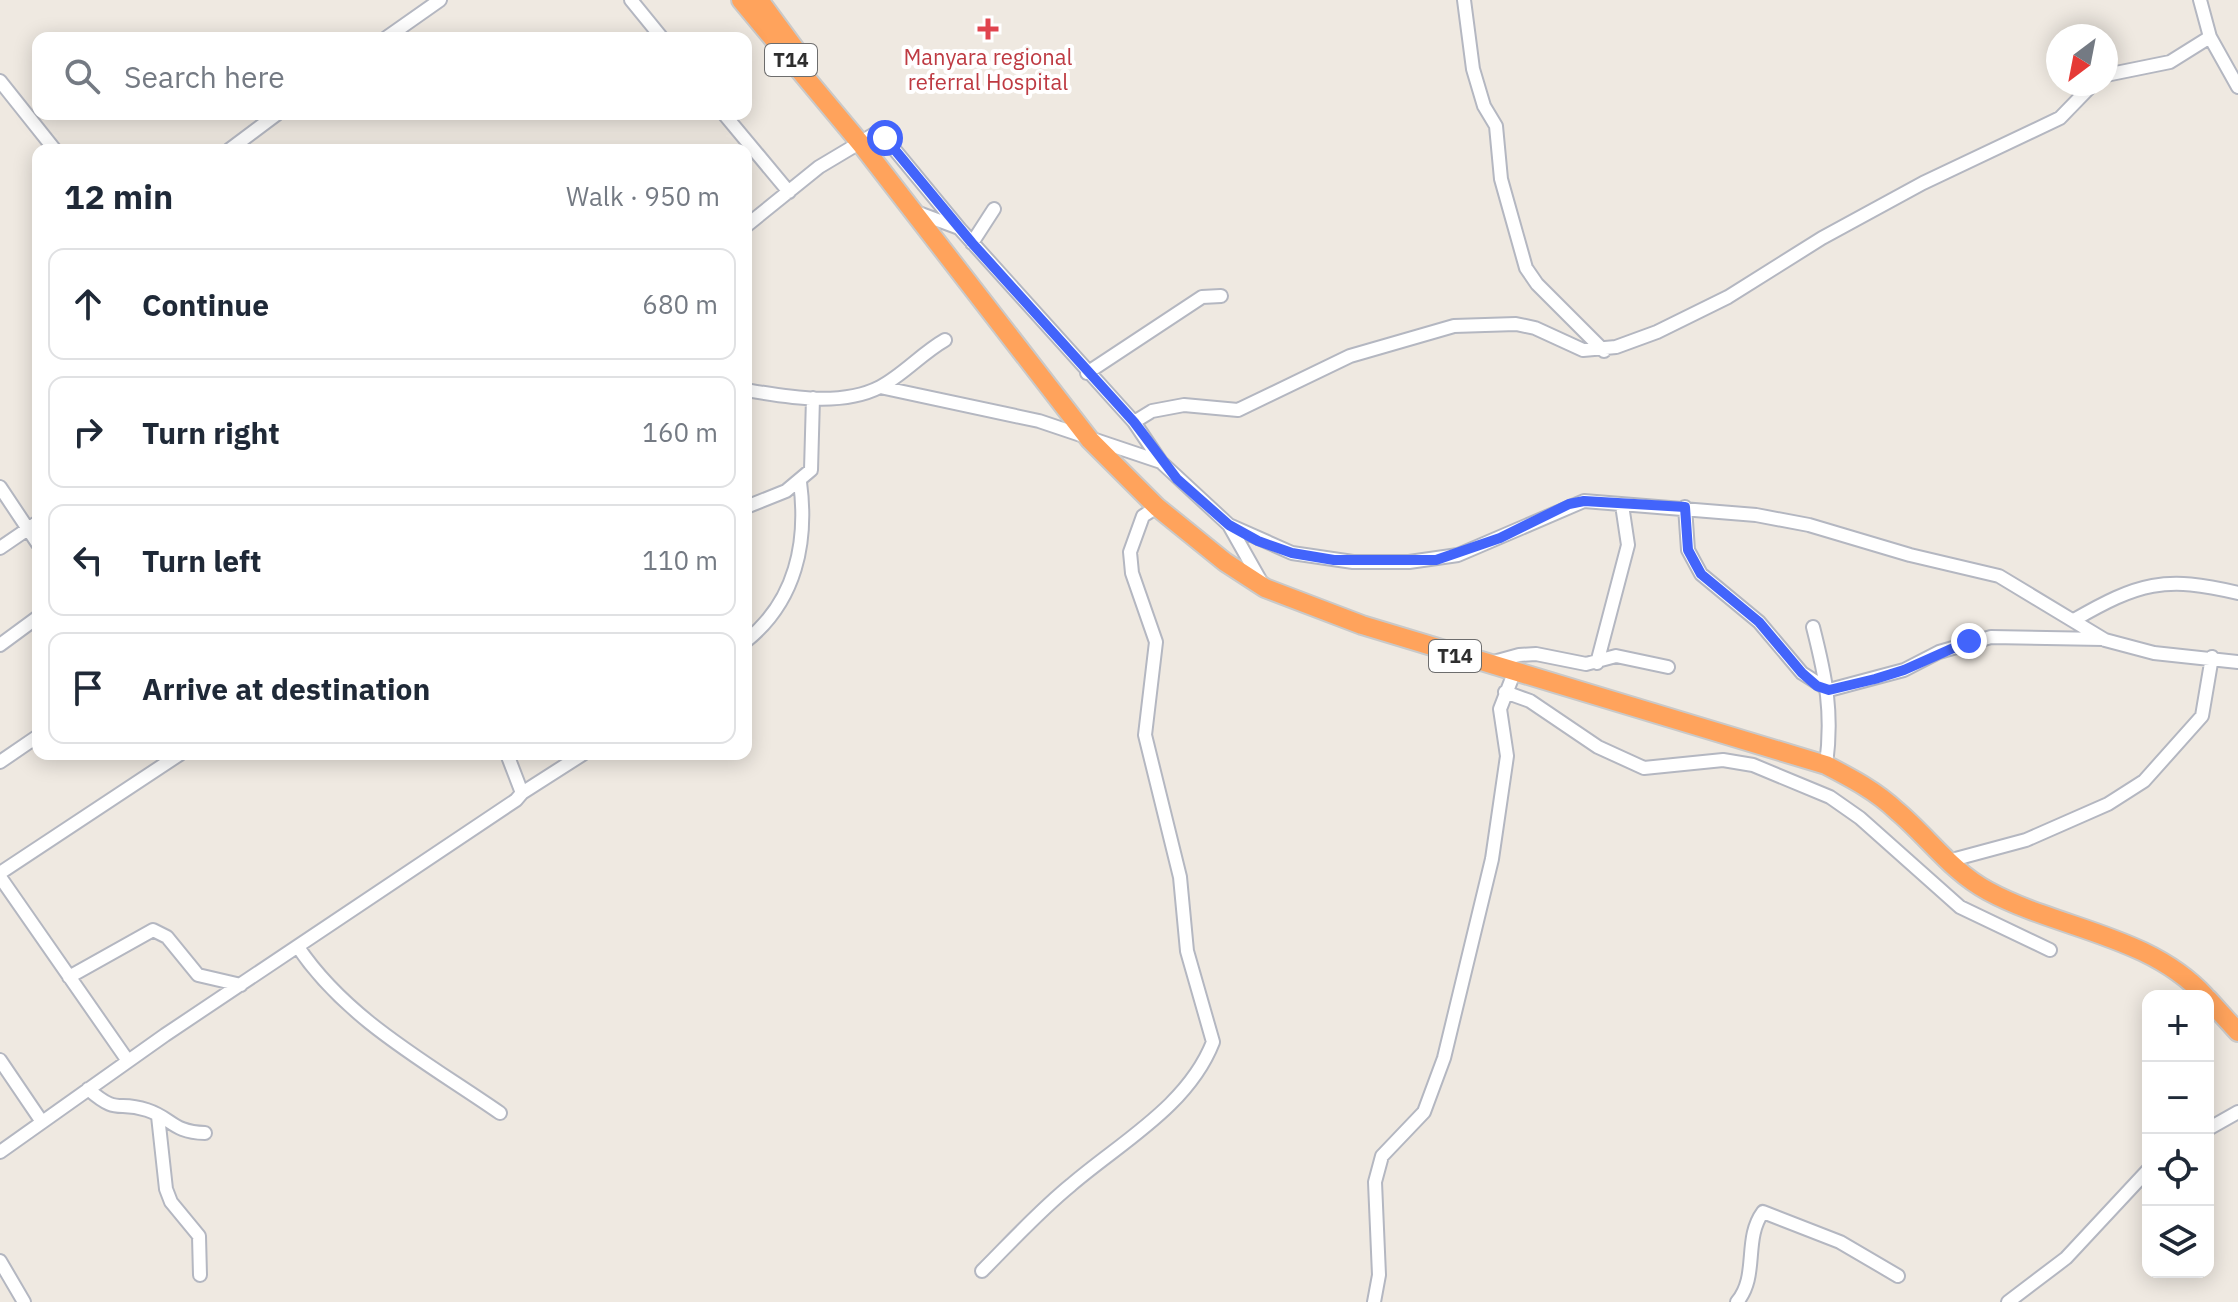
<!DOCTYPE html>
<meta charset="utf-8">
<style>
:root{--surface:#fff;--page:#f2f2f3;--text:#1f2937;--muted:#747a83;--line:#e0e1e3}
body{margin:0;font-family:"IBM Plex Sans",sans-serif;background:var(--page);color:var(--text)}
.controls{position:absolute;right:24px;bottom:24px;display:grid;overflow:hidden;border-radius:16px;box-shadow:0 4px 20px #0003}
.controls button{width:72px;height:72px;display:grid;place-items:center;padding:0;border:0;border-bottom:2px solid var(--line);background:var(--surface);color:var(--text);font:40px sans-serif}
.compass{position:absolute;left:2046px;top:24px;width:72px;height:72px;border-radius:50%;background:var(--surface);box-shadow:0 4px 20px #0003;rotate:212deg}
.stop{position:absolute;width:24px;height:24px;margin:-18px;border:6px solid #4264fb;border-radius:50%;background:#fff}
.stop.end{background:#4264fb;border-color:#fff;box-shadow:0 2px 8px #0008}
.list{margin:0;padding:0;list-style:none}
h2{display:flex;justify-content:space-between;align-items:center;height:104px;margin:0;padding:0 32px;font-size:34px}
h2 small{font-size:26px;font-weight:400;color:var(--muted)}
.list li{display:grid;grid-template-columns:52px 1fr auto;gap:24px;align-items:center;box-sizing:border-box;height:112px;margin:0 16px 16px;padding:0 16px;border:2px solid var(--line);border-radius:16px}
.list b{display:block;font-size:30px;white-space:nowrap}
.list em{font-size:26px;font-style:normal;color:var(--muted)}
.icon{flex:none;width:44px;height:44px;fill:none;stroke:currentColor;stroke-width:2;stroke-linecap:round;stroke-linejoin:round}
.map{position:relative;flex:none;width:2238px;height:1302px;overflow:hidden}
.search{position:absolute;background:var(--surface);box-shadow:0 4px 20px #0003;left:32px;top:32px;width:720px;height:88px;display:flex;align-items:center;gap:20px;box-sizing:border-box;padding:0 28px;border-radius:16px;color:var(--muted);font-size:30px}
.panel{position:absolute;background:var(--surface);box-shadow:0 4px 20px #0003;left:32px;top:144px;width:720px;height:616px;border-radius:16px}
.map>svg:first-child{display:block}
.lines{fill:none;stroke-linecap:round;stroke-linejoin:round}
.minor-casing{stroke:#b4b7c1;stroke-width:16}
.highway-casing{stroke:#c9c9c9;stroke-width:22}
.minor{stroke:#fff;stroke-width:12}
.highway{stroke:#ffa35c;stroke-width:18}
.route{stroke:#4264fb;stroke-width:10}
.health-dot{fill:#e0444e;stroke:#fff;stroke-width:3}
.labels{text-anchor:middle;stroke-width:8;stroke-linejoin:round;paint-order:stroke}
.shield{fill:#fff;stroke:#6d6d6d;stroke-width:2}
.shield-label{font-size:20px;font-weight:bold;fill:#2e2e2e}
.health-label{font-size:22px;fill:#be3a42;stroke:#fff}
</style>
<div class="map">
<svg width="2238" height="1302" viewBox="0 0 2238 1302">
<rect width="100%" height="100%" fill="#efe9e1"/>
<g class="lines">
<defs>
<path id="minor" d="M631 0 662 38
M1464 0 1473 69 1484 106 1496 126 1501 179 1526 268 1537 284 1604 351
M2200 0 2210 37 2238 87
M386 38 440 0
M2106 75 2170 62 2210 37
M0 81 55 150
M724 114 789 192
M229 150 277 114
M916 212 959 228
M746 226 819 167 876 133 885 138 960 229 1134 422 1161 462 1229 525 1264 587
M972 243 994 209
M1087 373 1202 297 1221 296
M880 387 1039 421 1161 462
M746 390C787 397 841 407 880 387 903 375 922 353 945 340
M1134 422 1152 411 1184 405 1238 410 1350 356 1454 326 1516 324 1535 328 1583 350 1616 347 1657 332 1728 297 1822 238 1923 183 2060 118 2093 84
M0 487 38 544
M746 507 786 491 811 470 813 398
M1685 507 1688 550 1701 574 1759 622 1802 673 1829 690 1904 670 1939 652 1991 637 2103 639
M1229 525 1292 553 1353 562H1409L1458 555 1584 501 1756 515 1809 525 1910 555 1999 576 2105 640 2154 653 2238 662
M0 548 38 522
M2074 620C2138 583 2165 575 2238 593
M1813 627C1826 678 1833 713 1826 765
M746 641C796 601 808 542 800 482
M0 645 38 617
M1490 663 1519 655 1536 654 1586 664 1616 656 1668 667
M1597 663 1628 545 1622 505
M1505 692 1530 701 1598 747 1644 768 1723 760 1753 765 1830 797 1860 818 1960 907 2050 950
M0 762 38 736
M522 793 583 754
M1948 861 2026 840 2108 804 2144 781 2202 716 2212 657
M0 873 180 754
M0 877 128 1061
M298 947C347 1020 428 1063 500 1113
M69 977 153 930 167 937 198 975 241 985
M0 1060 42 1122
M88 1089C119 1116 116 1100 147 1110 172 1118 172 1132 205 1133
M158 1116 166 1189 171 1202 199 1236 200 1275
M2208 1129 2238 1112
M0 1152 165 1035 516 800 522 793 507 754
M0 1261 24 1302
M982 1271C1011 1242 1039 1211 1071 1185 1121 1142 1188 1106 1213 1042L1187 951 1180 877 1145 735 1156 642 1132 573 1130 552 1143 516 1157 507
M1374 1302 1379 1275 1375 1182 1382 1156 1424 1112 1444 1058 1492 859 1507 756 1500 709 1514 673
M1737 1302C1759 1276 1743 1239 1763 1212L1840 1242 1898 1276
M2008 1302 2066 1258 2148 1170"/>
<path id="highway" d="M741 0 861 144 1090 440 1157 507 1225 562 1265 588 1362 625 1826 765C1851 778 1876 791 1897 811 1928 837 1952 872 1988 891 2058 929 2149 935 2205 996
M759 0 804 61
M2208 999 2238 1032"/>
</defs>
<!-- minor casing -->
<use href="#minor" class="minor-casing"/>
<!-- highway casing -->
<use href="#highway" class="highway-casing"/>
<!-- minor -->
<use href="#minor" class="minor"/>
<!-- highway -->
<use href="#highway" class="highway"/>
</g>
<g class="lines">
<!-- route -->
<path class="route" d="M885 138 972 243 1134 422 1177 479 1229 525 1258 541 1292 553 1334 560H1436L1500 538 1569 504 1584 501 1685 507 1688 550 1701 574 1759 622 1802 673 1817 686 1829 690 1875 679 1904 670 1969 641"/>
</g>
<!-- markers -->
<path class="health-dot" d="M984 17h8v8h8v8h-8v8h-8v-8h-8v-8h8z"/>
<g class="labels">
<!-- shield labels -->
<g class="shield">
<rect x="765" y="44" width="52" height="32" rx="6"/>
<rect x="1429" y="640" width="52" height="32" rx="6"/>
</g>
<g class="shield-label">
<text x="791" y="67">T14</text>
<text x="1455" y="663">T14</text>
</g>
<!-- health labels -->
<g class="health-label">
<text x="988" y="65">Manyara regional<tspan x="988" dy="25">referral Hospital</tspan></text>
</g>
</g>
</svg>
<div class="controls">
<button>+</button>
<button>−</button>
<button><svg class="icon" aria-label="locate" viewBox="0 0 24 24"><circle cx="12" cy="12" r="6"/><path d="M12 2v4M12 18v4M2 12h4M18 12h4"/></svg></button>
<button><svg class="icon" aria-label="layers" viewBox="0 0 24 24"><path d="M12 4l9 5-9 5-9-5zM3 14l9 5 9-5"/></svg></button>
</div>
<svg class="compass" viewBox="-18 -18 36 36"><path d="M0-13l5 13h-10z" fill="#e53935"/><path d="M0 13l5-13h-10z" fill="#747a83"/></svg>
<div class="stop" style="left:885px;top:138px"></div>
<div class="stop end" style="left:1969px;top:641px"></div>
<div class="search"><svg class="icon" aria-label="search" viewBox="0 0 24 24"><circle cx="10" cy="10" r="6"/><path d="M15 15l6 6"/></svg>Search here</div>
<section class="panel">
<h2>12 min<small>Walk · 950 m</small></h2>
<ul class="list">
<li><svg class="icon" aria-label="ahead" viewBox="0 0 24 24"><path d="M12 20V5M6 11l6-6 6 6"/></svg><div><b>Continue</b></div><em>680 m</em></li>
<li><svg class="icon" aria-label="right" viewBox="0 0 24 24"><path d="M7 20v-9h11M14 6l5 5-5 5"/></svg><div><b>Turn right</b></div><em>160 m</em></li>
<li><svg class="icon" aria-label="left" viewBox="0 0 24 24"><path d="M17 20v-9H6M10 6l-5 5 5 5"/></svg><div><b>Turn left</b></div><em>110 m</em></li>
<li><svg class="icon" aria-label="arrive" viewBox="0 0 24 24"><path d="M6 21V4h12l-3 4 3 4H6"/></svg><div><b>Arrive at destination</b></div></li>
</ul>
</section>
</div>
